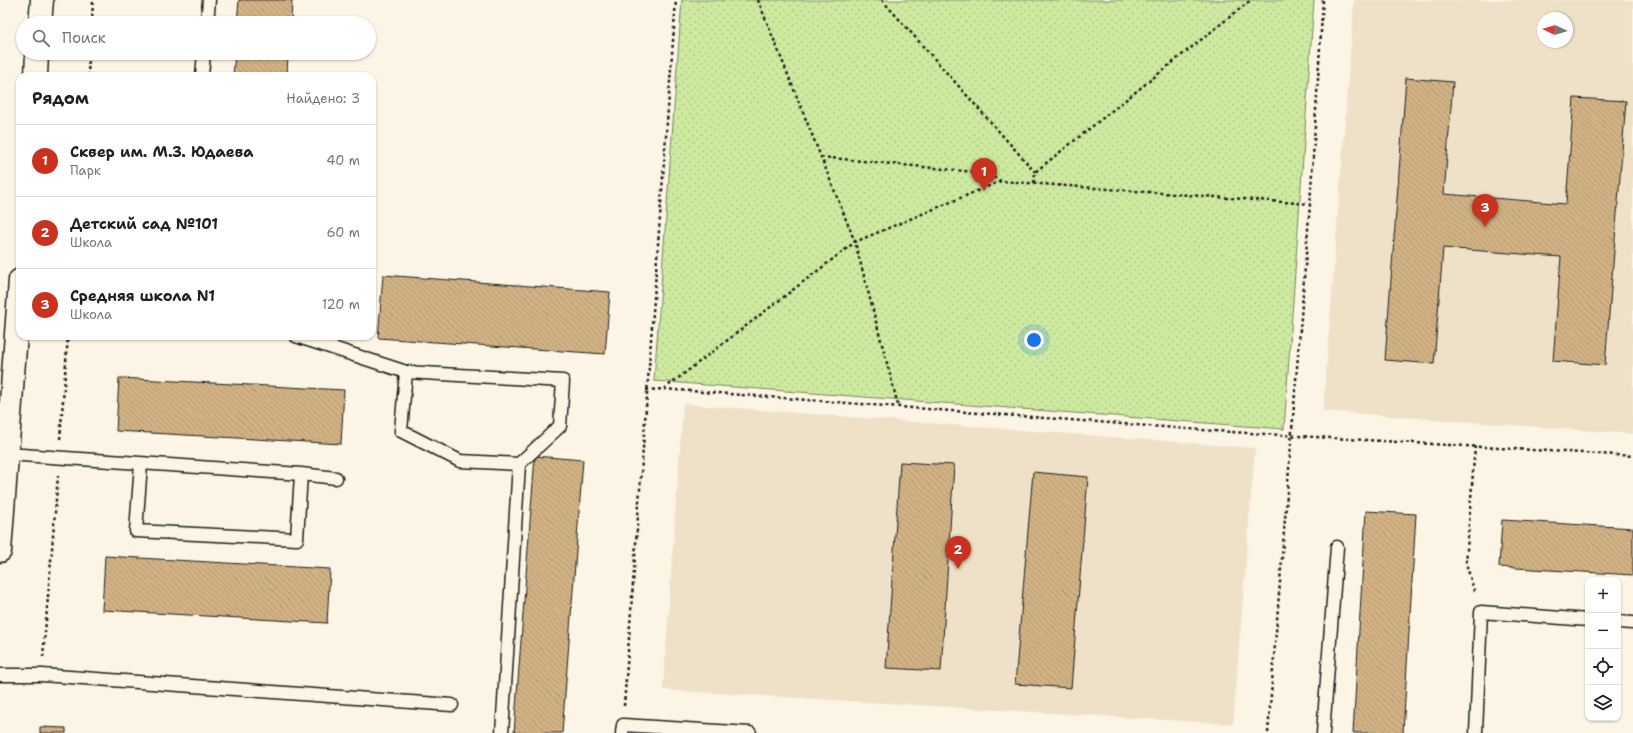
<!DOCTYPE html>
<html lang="ru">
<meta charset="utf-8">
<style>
:root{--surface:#fff;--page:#f2f2f2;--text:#202124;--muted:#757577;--line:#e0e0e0;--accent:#c8321e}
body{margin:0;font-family:"Shantell Sans",sans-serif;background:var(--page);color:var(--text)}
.controls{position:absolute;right:12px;bottom:12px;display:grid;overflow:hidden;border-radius:8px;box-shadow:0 1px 3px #0004}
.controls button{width:36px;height:36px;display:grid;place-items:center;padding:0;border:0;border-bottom:1px solid var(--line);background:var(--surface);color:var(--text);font:20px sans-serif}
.compass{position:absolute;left:1537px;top:12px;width:36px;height:36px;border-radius:50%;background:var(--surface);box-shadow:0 1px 3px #0004;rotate:274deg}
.you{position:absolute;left:1034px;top:340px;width:14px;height:14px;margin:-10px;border:3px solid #fff;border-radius:50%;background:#1a73e8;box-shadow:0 0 0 6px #1a73e833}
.badge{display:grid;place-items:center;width:26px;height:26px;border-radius:50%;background:var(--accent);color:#fff;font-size:13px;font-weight:700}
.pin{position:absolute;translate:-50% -33px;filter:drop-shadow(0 1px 2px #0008)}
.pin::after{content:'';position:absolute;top:21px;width:14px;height:12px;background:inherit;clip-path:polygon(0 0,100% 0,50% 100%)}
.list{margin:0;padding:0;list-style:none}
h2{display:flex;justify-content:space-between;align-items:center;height:52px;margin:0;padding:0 16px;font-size:17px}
h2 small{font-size:13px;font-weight:400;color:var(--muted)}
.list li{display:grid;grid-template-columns:26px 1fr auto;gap:12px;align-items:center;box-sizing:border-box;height:72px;padding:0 16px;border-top:1px solid var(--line)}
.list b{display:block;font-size:15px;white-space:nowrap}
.list p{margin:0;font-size:13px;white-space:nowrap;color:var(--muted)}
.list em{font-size:13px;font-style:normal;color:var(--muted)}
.icon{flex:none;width:22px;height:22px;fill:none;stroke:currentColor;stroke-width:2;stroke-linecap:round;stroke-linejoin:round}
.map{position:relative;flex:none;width:1633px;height:733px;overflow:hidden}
.search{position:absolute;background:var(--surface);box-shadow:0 1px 3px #0004;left:16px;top:16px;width:360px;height:44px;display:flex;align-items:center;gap:10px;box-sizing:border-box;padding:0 14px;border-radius:22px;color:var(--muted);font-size:15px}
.panel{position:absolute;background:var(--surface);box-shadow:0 1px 3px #0004;left:16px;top:72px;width:360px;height:268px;border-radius:12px}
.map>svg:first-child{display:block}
.built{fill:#efe1c8;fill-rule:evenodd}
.park{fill:url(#park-dots);stroke:#74835e}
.building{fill:url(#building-back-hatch);stroke:#1c1c1c}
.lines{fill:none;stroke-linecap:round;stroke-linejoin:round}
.service-casing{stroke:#1c1c1c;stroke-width:15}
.tertiary-casing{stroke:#1c1c1c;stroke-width:25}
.path{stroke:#1c1c1c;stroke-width:2.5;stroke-dasharray:3 3;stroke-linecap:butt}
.service{stroke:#fcf5e5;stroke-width:12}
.tertiary{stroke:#fcf5e5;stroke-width:22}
</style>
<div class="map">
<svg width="1633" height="733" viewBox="0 0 1633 733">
<defs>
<pattern id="park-dots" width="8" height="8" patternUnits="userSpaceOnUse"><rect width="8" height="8" fill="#cdeaa0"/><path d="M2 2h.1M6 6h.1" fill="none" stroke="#afc889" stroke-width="1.8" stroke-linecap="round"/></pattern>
<pattern id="building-back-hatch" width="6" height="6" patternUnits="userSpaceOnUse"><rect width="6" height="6" fill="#d1b285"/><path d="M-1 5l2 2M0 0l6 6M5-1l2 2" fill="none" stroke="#b39872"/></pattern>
</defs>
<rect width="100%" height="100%" fill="#fcf5e5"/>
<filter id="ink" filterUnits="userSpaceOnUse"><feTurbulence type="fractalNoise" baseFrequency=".025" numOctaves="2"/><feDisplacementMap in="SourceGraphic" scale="8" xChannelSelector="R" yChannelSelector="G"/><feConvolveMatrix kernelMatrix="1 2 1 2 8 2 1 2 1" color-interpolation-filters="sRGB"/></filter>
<g filter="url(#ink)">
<!-- built -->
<path class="built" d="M1354 0H1633V434L1323 411ZM1543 18H1567V42H1543Z
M683 404 1255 448 1233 724 663 690Z"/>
<!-- park -->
<path class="park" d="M682 0H1314L1284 429 654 381Z"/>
<!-- building -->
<path class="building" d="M239 0H292L291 23H237Z
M235 53H288L287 76H233Z
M1406 78 1453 82 1444 194 1566 204 1574 98 1626 101 1605 365 1553 361 1561 257 1443 248 1434 364 1385 360Z
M383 275 610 292 605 354 378 338Z
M119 378 344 390 341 444 116 431Z
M535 456 583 460 562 733H514Z
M900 462 954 465 941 671 886 668Z
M1033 472 1088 477 1071 688 1015 684Z
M1366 511 1416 514 1403 733H1353Z
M1502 520 1633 528V575L1499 567Z
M105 556 330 569 327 623 102 610Z
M40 727 66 728V733H40Z"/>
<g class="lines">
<defs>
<path id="service" d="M207 23 209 0
M202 76 204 53
M296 336 406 372 563 381 560 426 519 464 460 461 401 431 406 372
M7 454 301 474 336 478
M141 464 136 531 297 539 301 474
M1618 622 1633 623
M0 675H42L452 705
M502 733 519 464
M622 733 623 725 750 733
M1323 733 1337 547
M1476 733 1481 612 1588 620"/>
<path id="tertiary" d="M40 23 42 0
M36 76 37 53
M0 551 20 280"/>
</defs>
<!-- service casing -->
<use href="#service" class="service-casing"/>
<!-- tertiary casing -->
<use href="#tertiary" class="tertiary-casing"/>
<!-- path -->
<path class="path" d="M758 0 855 242 898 405
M882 0 1035 172
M92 23 93 0
M88 76 89 53
M821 157 985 173 1001 181
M1034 183 1035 172 1251 0
M664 389 855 242 1001 181 1310 204
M646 390 664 389 1215 431 1633 456
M60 439 68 336
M1475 446 1466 563 1475 594
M43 657 58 476
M624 706 676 0
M1268 733 1310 204 1323 0"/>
<!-- service -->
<use href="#service" class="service"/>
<!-- tertiary -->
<use href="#tertiary" class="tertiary"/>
</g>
</g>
</svg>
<div class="controls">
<button>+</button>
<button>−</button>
<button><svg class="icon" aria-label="locate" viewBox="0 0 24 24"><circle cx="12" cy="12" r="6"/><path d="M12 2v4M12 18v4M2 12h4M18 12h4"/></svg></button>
<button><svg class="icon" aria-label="layers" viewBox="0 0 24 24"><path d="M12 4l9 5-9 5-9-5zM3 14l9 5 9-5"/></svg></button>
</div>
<svg class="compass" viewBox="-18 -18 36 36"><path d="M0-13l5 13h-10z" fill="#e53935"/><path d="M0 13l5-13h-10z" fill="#757577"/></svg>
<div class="you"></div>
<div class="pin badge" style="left:984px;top:191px">1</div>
<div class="pin badge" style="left:958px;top:569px">2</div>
<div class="pin badge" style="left:1485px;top:227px">3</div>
<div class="search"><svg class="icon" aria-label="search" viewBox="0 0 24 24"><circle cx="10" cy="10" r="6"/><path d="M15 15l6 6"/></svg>Поиск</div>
<section class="panel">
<h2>Рядом<small>Найдено: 3</small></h2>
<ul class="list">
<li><span class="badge">1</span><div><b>Сквер им. М.З. Юдаева</b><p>Парк</p></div><em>40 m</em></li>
<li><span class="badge">2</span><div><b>Детский сад №101</b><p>Школа</p></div><em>60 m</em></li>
<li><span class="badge">3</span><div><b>Средняя школа N1</b><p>Школа</p></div><em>120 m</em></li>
</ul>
</section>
</div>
